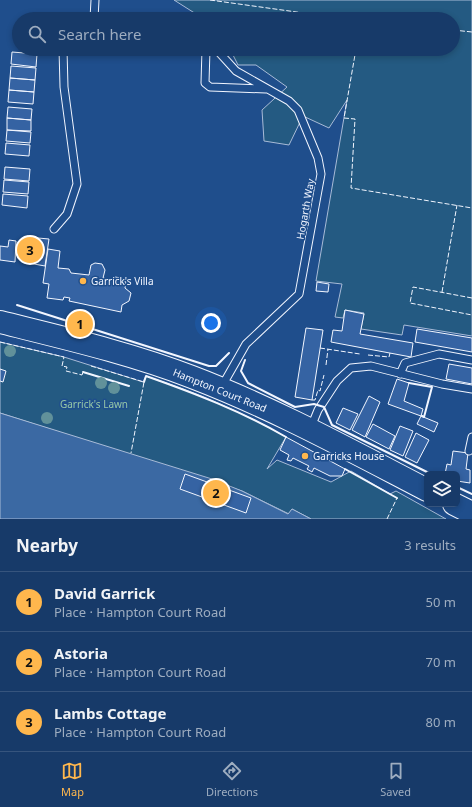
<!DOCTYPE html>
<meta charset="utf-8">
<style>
:root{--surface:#173a69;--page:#244571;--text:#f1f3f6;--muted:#9eadc0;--line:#36547d;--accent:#ffb74d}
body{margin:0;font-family:"Noto Sans",sans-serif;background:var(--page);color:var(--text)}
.controls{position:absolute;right:12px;bottom:12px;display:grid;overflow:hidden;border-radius:6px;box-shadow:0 2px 6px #0003}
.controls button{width:36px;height:36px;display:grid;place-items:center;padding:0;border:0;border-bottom:1px solid var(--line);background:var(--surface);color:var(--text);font:20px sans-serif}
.you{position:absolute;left:211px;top:323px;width:14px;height:14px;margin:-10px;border:3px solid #fff;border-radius:50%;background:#1a73e8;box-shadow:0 0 0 6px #1a73e833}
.badge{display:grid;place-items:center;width:26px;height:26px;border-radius:50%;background:var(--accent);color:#111;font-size:13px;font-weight:700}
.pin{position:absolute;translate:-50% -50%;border:2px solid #fff;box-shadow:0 1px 4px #0006}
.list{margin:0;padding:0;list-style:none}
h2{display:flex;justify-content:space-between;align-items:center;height:52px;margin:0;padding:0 16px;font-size:17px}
h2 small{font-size:13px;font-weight:400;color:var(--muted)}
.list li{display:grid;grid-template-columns:26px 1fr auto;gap:12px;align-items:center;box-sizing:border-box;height:60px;padding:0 16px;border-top:1px solid var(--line)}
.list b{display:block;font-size:15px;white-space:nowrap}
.list p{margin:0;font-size:13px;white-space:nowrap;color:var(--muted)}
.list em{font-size:13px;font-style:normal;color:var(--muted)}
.icon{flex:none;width:22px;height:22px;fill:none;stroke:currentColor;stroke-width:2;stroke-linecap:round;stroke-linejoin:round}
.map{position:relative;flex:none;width:472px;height:519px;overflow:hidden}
.search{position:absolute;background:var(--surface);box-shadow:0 2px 6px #0003;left:12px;right:12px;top:12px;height:44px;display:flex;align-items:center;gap:10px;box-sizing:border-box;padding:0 14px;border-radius:22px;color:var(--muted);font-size:15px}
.sheet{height:232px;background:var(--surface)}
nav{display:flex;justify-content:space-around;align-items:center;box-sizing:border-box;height:56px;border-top:1px solid var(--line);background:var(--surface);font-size:11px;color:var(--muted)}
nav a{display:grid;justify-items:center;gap:2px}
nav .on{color:var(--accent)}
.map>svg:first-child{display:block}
.green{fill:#245a82;stroke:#a8bbd7}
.water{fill:#3b69a3;stroke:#a8bbd7}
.building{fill:#3563a3;stroke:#f2f6ff}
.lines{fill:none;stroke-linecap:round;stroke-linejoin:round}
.lane-casing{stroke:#f2f6ff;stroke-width:9}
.highway-casing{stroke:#f2f6ff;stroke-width:24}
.lane{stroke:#1f4e8c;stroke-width:7}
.highway{stroke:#1f4e8c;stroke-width:22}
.fence{stroke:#f2f6ff;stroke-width:1;stroke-dasharray:5 2;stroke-linecap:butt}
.wall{stroke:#f2f6ff;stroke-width:2}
.tree{fill:#61919a}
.poi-dot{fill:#ffb74d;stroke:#1f4e8c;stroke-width:1.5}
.labels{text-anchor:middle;stroke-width:3;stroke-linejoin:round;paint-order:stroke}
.street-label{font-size:10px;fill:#f2f6ff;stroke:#1f4e8c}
.poi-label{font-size:10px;fill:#f2f6ff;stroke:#1f4e8c;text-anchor:start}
.park-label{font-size:10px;fill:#97c8a6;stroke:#1f4e8c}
</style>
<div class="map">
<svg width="472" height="519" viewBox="0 0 472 519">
<rect width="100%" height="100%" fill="#1f4e8c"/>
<!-- green -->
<path class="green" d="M174 0H472V336L404 325 402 335 361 329 364 313 345 310 343 318 335 317 342 284 316 281 347 100 329 128 303 116 289 145 264 141 262 110 287 87 256 65H238L230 49H453V19H204Z
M0 342 64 357 143 382 146 376C194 392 241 411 286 437L267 469 277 460 331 482 351 471 390 494 396 491 446 519H311L292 509 289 514 242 491 0 413Z"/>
<!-- water -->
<path class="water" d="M0 413 212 479 242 491 288 514 292 509 311 519H0Z"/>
<!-- building -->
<path class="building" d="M12 52 37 54 36 67 11 64Z
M11 66 36 68 35 80 10 78Z
M10 78 35 80 34 92 9 90Z
M9 90 34 92 33 104 8 102Z
M8 107 32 109 31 120 7 118Z
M7 118 31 120V131L7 130Z
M7 130 31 132 30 143 6 141Z
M6 143 30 145 29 156 5 154Z
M5 167 30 169 29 181 4 179Z
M4 180 29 182 28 194 3 192Z
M3 194 28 196 27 208 2 205Z
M27 236 38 238 34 264 23 262Z
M38 238 49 239 45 266 34 264Z
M9 240 16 241 15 262 0 260V246L8 247Z
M48 249 60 251 58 268 69 269 71 273 89 275 91 265 95 263 102 264 105 270 103 278 113 280 115 277 121 278 123 281H126L125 288 131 293 129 301 122 305 121 312 69 301 70 298 64 297 63 300 47 298 49 284 43 283Z
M317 282 329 284 328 292 316 291Z
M345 310 364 314 360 334 413 343 411 357 331 342 333 330 342 331Z
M306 328 323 330 312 400 295 397Z
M417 329 472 338V352L415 342Z
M449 364 472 368V384L446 379Z
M0 369 6 371 3 382 0 381Z
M397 379 409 383 404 401 423 409 421 416 388 404Z
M369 396 380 402 365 437 352 430Z
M343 408 358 414 350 430 336 423Z
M421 416 438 423 434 432 417 424Z
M373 424 395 436 389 449 366 437Z
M400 426 413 431 403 456 390 450Z
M416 433 429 440 417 463 405 457Z
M286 437 345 469 342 476H330L314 468 312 472 307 469 309 466 293 458 291 461 287 460 289 455 280 450Z
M453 451 468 453 466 469 470 470V483L457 481V474H445L447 464 451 465Z
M185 474 251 498 246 513 180 489Z"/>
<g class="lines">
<defs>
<path id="lane" d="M94 18 140 19
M94 19 95 0
M206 49 205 83 210 87 266 89
M216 49 236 71 289 101 298 110 318 158 321 174 299 294 246 344 222 386
M54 229 67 214 77 184 64 87 63 49
M400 374 405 363 439 354 472 360
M311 427 318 410 337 381 351 368 371 366 442 384 472 389
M469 451 472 437"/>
<path id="highway" d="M0 322C64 338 130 353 192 377 273 408 350 450 427 490
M454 504 472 513"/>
</defs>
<!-- lane casing -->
<use href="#lane" class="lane-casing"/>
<!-- highway casing -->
<use href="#highway" class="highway-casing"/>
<!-- lane -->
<use href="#lane" class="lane"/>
<!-- highway -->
<use href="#highway" class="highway"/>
<!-- fence -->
<path class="fence" d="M210 0 347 19
M453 30 472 32
M356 49 344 118 355 119 351 188 472 208
M442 292 457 205
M472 298 413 287 410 303 472 315
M0 342 64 357 62 366 67 367 66 371 82 375 83 372
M320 348 360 354
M368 355 389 357 390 353
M326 365 328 349
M91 366 144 382 131 453
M312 400H315L318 390 320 391 324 375
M387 519 397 498"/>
<!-- wall -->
<path class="wall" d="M17 305 209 366H216L229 353
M245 360 241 371 248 383 295 407 314 404 324 407 332 425 431 474
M83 372 129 386
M144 382 146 376C194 393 241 411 286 437
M409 383 432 387 424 417 422 416
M345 469 397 498
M457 487 472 494"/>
</g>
<!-- trees -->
<g class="tree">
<circle cx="10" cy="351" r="6"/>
<circle cx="101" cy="383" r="6"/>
<circle cx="114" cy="388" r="6"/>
<circle cx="47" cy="418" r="6"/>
</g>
<!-- markers -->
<g class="poi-dot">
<circle cx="83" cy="281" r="4"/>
<circle cx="305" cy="456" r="4"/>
</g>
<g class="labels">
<!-- street labels -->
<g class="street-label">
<text transform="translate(305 209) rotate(-80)" y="4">Hogarth Way</text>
<text transform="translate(220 390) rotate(22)" y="4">Hampton Court Road</text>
</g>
<!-- poi labels -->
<g class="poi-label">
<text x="91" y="285">Garrick's Villa</text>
<text x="313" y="460">Garricks House</text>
</g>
<!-- park labels -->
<g class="park-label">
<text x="94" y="408">Garrick's Lawn</text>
</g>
</g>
</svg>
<div class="controls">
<button><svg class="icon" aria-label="layers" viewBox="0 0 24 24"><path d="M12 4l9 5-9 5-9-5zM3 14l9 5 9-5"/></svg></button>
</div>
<div class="you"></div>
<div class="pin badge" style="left:80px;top:324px">1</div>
<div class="pin badge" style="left:216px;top:493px">2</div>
<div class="pin badge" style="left:30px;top:250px">3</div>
<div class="search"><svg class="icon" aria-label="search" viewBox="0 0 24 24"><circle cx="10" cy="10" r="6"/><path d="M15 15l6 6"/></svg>Search here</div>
</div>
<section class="sheet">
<h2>Nearby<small>3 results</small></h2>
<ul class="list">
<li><span class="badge">1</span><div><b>David Garrick</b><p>Place · Hampton Court Road</p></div><em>50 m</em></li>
<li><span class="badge">2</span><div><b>Astoria</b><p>Place · Hampton Court Road</p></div><em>70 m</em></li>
<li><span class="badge">3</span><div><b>Lambs Cottage</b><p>Place · Hampton Court Road</p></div><em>80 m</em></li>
</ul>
</section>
<nav>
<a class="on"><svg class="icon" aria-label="map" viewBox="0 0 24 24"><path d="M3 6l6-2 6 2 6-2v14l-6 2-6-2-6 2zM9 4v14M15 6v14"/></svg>Map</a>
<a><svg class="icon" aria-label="directions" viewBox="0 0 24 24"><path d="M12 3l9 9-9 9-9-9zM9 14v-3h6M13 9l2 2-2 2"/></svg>Directions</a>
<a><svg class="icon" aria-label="saved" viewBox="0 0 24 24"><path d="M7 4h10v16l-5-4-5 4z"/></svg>Saved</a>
</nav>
